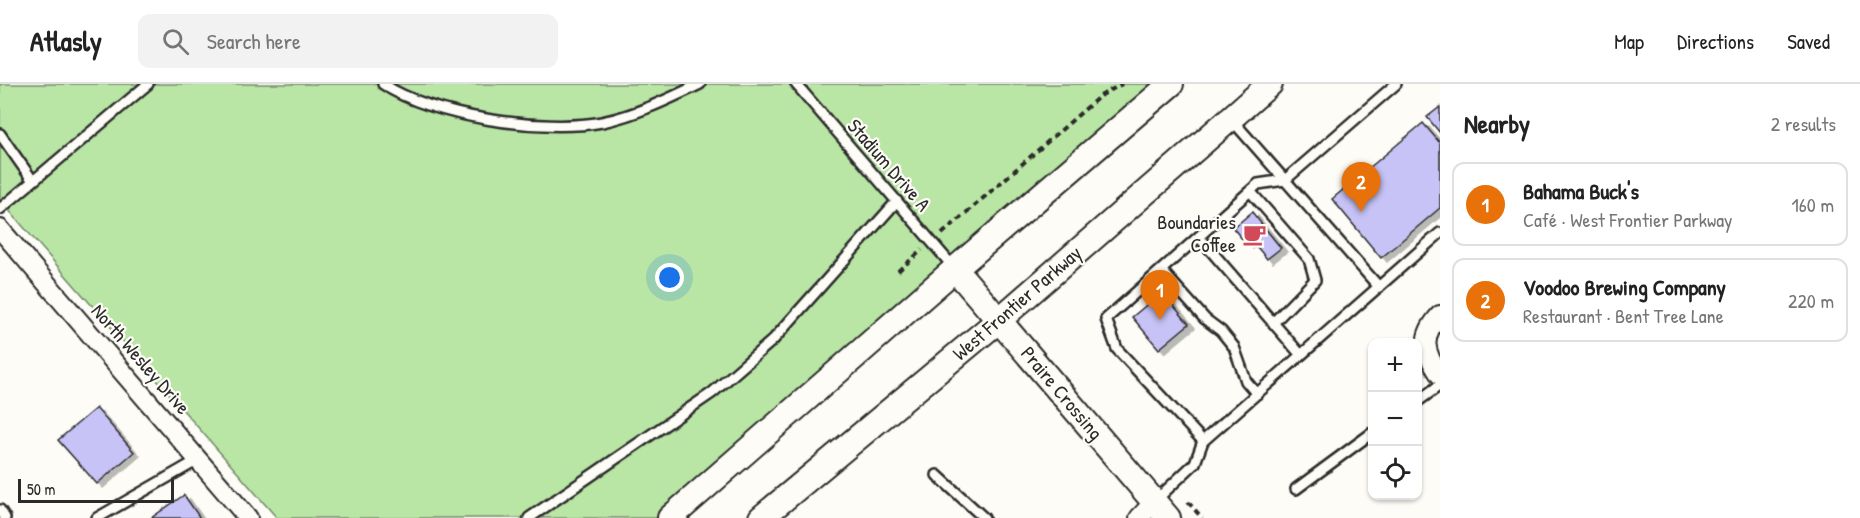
<!DOCTYPE html>
<meta charset="utf-8">
<style>
:root{--surface:#fff;--page:#f2f2f2;--text:#222;--muted:#767676;--line:#e0e0e0;--accent:#b45309}
body{margin:0;font-family:"Patrick Hand",sans-serif;background:var(--page);color:var(--text)}
.controls{position:absolute;right:18px;bottom:18px;display:grid;overflow:hidden;border-radius:12px;box-shadow:0 2px 4px #0004}
.controls button{width:54px;height:54px;display:grid;place-items:center;padding:0;border:0;border-bottom:2px solid var(--line);background:var(--surface);color:var(--text);font:30px sans-serif}
.scale{position:absolute;left:18px;bottom:15px;width:156px;box-sizing:border-box;padding-left:6px;border:3px solid #2b2b2b;border-top:0;font-size:16px;line-height:21px;white-space:nowrap;color:#2b2b2b;-webkit-text-stroke:4px #fdfcf7;paint-order:stroke}
.you{position:absolute;left:670px;top:194px;width:21px;height:21px;margin:-15px;border:4px solid #fff;border-radius:50%;background:#1a73e8;box-shadow:0 0 0 9px #1a73e833}
.badge{display:grid;place-items:center;width:39px;height:39px;border-radius:50%;background:var(--accent);color:#fff;font-size:20px;font-weight:700}
.pin{position:absolute;translate:-50% -50px;filter:drop-shadow(0 2px 3px #0008)}
.pin::after{content:'';position:absolute;top:32px;width:21px;height:18px;background:inherit;clip-path:polygon(0 0,100% 0,50% 100%)}
.list{margin:0;padding:0;list-style:none}
h2{display:flex;justify-content:space-between;align-items:center;height:78px;margin:0;padding:0 24px;font-size:26px}
h2 small{font-size:20px;font-weight:400;color:var(--muted)}
.list li{display:grid;grid-template-columns:39px 1fr auto;gap:18px;align-items:center;box-sizing:border-box;height:84px;margin:0 12px 12px;padding:0 12px;border:2px solid var(--line);border-radius:12px}
.list b{display:block;font-size:22px;white-space:nowrap}
.list p{margin:0;font-size:20px;white-space:nowrap;color:var(--muted)}
.list em{font-size:20px;font-style:normal;color:var(--muted)}
.icon{flex:none;width:33px;height:33px;fill:none;stroke:currentColor;stroke-width:2;stroke-linecap:round;stroke-linejoin:round}
.map{position:relative;flex:none;width:1440px;height:434px;overflow:hidden}
header{display:flex;align-items:center;gap:36px;box-sizing:border-box;height:84px;padding:0 30px;background:var(--surface);border-bottom:2px solid var(--line)}
header strong{font-size:28px}
nav{display:flex;gap:33px;margin-inline-start:auto;font-size:21px}
.search{width:420px;height:54px;background:var(--page);display:flex;align-items:center;gap:15px;box-sizing:border-box;padding:0 21px;border-radius:12px;color:var(--muted);font-size:22px}
main{display:flex}
aside{flex:1;background:var(--surface)}
.map>svg:first-child{display:block}
.green{fill:#b9e6a4;stroke:#728868;stroke-width:1.5}
.building{fill:#c7c3f6;stroke:#2b2b2b;stroke-width:1.5;filter:url(#shadow)}
.lines{fill:none;stroke-linecap:round;stroke-linejoin:round}
.service-casing{stroke:#2b2b2b;stroke-width:14}
.minor-casing{stroke:#2b2b2b;stroke-width:22}
.tertiary-casing{stroke:#2b2b2b;stroke-width:28}
.path{stroke:#2b2b2b;stroke-width:4;stroke-dasharray:6 4.5;stroke-linecap:butt}
.service{stroke:#fdfcf7;stroke-width:9}
.minor{stroke:#fdfcf7;stroke-width:18}
.tertiary{stroke:#fdfcf7;stroke-width:24}
.labels{text-anchor:middle;stroke-width:4.5;stroke-linejoin:round;paint-order:stroke}
.street-label{font-size:20px;fill:#2b2b2b;stroke:#fdfcf7}
.poi-label{font-size:20px;fill:#2b2b2b;stroke:#fdfcf7;text-anchor:end}
</style>
<header>
<strong>Atlasly</strong>
<div class="search"><svg class="icon" aria-label="search" viewBox="0 0 24 24"><circle cx="10" cy="10" r="6"/><path d="M15 15l6 6"/></svg>Search here</div>
<nav><a>Map</a><a>Directions</a><a>Saved</a></nav>
</header>
<main>
<div class="map">
<svg width="1440" height="434" viewBox="0 0 1440 434">
<defs>
<filter id="shadow"><feDropShadow dx="6" dy="4" stdDeviation="0" flood-color="#0004"/></filter>
</defs>
<rect width="100%" height="100%" fill="#fdfcf7"/>
<filter id="ink" filterUnits="userSpaceOnUse"><feTurbulence type="fractalNoise" baseFrequency=".0167" numOctaves="2"/><feDisplacementMap in="SourceGraphic" scale="12" xChannelSelector="R" yChannelSelector="G"/><feConvolveMatrix kernelMatrix="1 2 1 2 8 2 1 2 1" color-interpolation-filters="sRGB"/></filter>
<g filter="url(#ink)">
<!-- green -->
<path class="green" d="M0 0H1167L666 434H277L0 116Z"/>
<!-- building -->
<path class="building" d="M1440 23V49L1427 33Z
M1423 39 1440 59V124L1381 174 1332 115Z
M1252 128 1281 164 1267 175 1252 157 1247 161 1233 144Z
M1162 208 1189 240 1159 265 1132 233Z
M96 324 134 368 97 400 58 356Z
M184 411 200 434H151Z"/>
<g class="lines">
<defs>
<path id="service" d="M383 0C431 33 544 49 602 38 636 31 669 15 700 0
M796 0 955 185
M1232 36 1379 203
M0 50 33 97
M1250 107 1309 175 1315 196 1273 239
M0 125 148 0
M1199 153 1301 271
M1161 186 1205 235 1221 247 1234 263 1246 297 1257 310
M1418 317 1440 301
M1203 357 1440 149
M937 391 984 434
M1296 405 1372 349
M1156 416 1195 379 1203 357 1117 265 1106 235 1258 100 1285 96 1396 0
M0 426 5 434
M97 434 198 376
M529 434 712 309 773 256 897 117"/>
<path id="minor" d="M0 145 248 434
M1440 231C1420 253 1424 268 1440 291
M1139 434 1154 418"/>
<path id="tertiary" d="M955 185 1168 434
M670 434 955 185 1171 0
M761 434 999 236 1270 0"/>
</defs>
<!-- service casing -->
<use href="#service" class="service-casing"/>
<!-- minor casing -->
<use href="#minor" class="minor-casing"/>
<!-- tertiary casing -->
<use href="#tertiary" class="tertiary-casing"/>
<!-- path -->
<path class="path" d="M942 150 1100 12 1122 0
M898 187 922 166
M1188 418 1202 434"/>
<!-- service -->
<use href="#service" class="service"/>
<!-- minor -->
<use href="#minor" class="minor"/>
<!-- tertiary -->
<use href="#tertiary" class="tertiary"/>
</g>
</g>
<!-- icons -->
<defs>
<symbol id="cafe-bare" viewBox="-9 -9 18 18"><path d="M-5.5-4.5H6V0H3Q3 3.5 0 3.5H-2.5Q-5.5 3.5-5.5 0ZM3-3.2v2h1.7v-2ZM-6 4.5H4V6H-6Z" fill="#d1495b" stroke="#fdfcf7" stroke-width="2.5" paint-order="stroke"/></symbol>
</defs>
<g fill-rule="evenodd">
<use href="#cafe-bare" x="1238" y="134" width="33" height="33"/>
</g>
<g class="labels">
<!-- street labels -->
<g class="street-label">
<text transform="translate(889 81) rotate(49)" y="7">Stadium Drive A</text>
<text transform="translate(1017 219) rotate(-41)" y="7">West Frontier Parkway</text>
<text transform="translate(141 275) rotate(49)" y="7">North Wesley Drive</text>
<text transform="translate(1062 309) rotate(50)" y="7">Praire Crossing</text>
</g>
<!-- poi labels -->
<g class="poi-label">
<text x="1236" y="145">Boundaries<tspan x="1236" dy="23">Coffee</tspan></text>
</g>
</g>
</svg>
<div class="controls">
<button>+</button>
<button>−</button>
<button><svg class="icon" aria-label="locate" viewBox="0 0 24 24"><circle cx="12" cy="12" r="6"/><path d="M12 2v4M12 18v4M2 12h4M18 12h4"/></svg></button>
</div>
<div class="scale">50 m</div>
<div class="you"></div>
<div class="pin badge" style="left:1160px;top:236px;background:#e8710a">1</div>
<div class="pin badge" style="left:1361px;top:128px;background:#e8710a">2</div>
</div>
<aside>
<h2>Nearby<small>2 results</small></h2>
<ul class="list">
<li><span class="badge" style="background:#e8710a">1</span><div><b>Bahama Buck's</b><p>Café · West Frontier Parkway</p></div><em>160 m</em></li>
<li><span class="badge" style="background:#e8710a">2</span><div><b>Voodoo Brewing Company</b><p>Restaurant · Bent Tree Lane</p></div><em>220 m</em></li>
</ul>
</aside>
</main>
